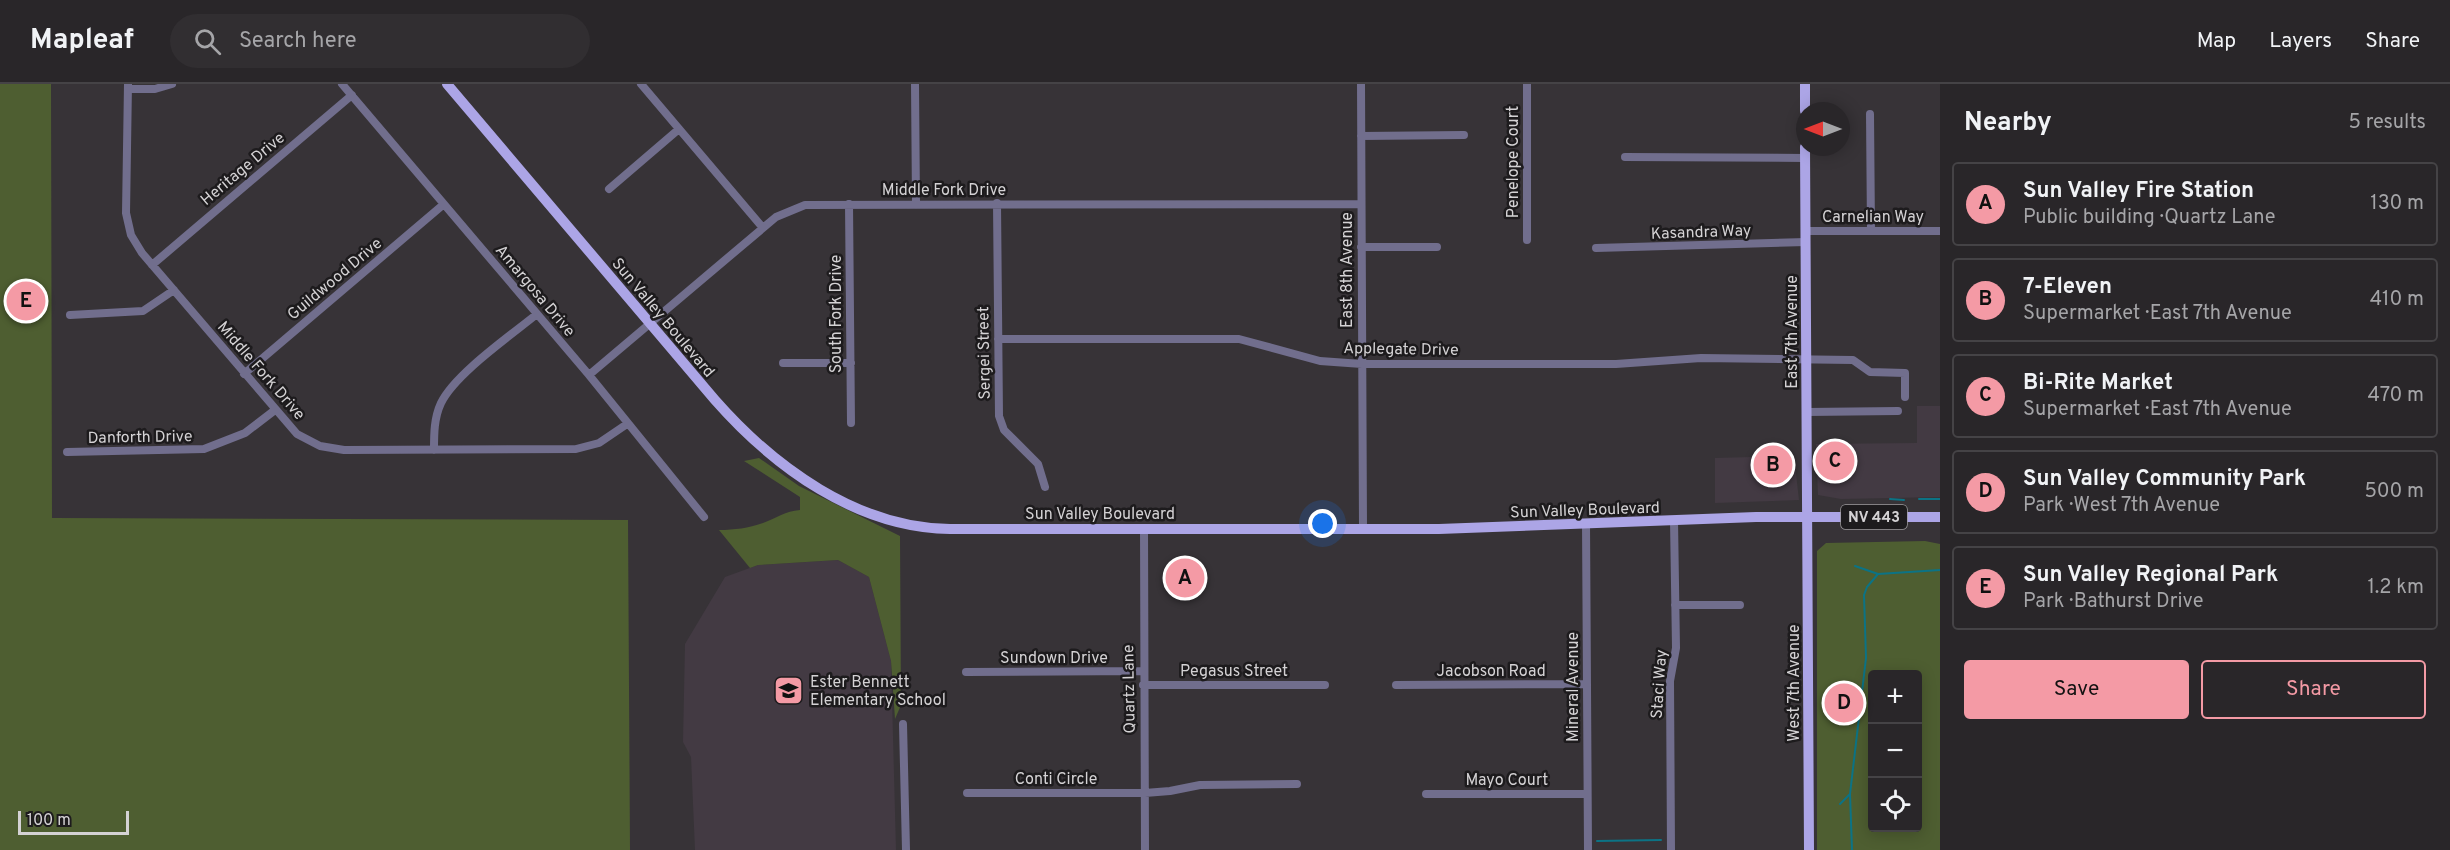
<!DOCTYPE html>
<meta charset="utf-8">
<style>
:root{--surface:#292629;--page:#312e31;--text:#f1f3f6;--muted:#a5a5a8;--line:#454346;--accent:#f49aa5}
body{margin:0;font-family:Overpass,sans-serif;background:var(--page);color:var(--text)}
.controls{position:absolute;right:18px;bottom:18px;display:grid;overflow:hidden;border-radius:6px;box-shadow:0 3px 15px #0003}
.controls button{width:54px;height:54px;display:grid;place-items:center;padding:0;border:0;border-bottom:2px solid var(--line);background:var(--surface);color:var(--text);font:30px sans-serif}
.compass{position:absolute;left:1796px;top:18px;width:54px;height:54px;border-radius:50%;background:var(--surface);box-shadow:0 3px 15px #0003;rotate:270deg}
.scale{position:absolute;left:18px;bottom:15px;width:111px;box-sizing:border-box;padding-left:6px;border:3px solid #d4d2d4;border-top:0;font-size:16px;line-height:21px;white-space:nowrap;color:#d4d2d4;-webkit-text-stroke:4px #1d1b1d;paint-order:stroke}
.you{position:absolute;left:1323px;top:440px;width:21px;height:21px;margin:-15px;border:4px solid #fff;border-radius:50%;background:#1a73e8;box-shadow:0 0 0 9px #1a73e833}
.badge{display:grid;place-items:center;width:39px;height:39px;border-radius:50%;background:var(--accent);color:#111;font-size:20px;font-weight:700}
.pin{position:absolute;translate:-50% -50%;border:3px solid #fff;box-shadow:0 2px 6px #0006}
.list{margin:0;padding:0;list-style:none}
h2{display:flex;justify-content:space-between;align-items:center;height:78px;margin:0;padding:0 24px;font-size:26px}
h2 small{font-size:20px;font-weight:400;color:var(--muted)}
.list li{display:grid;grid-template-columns:39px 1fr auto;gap:18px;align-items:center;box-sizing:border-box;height:84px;margin:0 12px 12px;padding:0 12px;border:2px solid var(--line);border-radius:6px}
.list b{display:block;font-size:22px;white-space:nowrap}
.list p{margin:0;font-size:20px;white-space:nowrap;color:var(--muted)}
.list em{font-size:20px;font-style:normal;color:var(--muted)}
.actions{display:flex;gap:12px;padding:18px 24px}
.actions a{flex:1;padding:14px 0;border:2px solid var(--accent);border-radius:6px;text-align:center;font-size:21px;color:var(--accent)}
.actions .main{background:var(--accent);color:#111}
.icon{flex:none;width:33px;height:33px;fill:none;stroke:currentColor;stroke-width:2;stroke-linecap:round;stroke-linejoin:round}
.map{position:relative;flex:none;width:1940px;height:766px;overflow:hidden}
header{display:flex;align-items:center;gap:36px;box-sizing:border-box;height:84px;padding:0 30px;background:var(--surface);border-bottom:2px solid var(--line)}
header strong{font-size:28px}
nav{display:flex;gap:33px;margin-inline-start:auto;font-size:21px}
.search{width:420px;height:54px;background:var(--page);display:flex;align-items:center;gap:15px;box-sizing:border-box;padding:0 21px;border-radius:33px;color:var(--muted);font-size:22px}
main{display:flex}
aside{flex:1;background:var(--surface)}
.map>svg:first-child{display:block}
.built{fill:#433a43}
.green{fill:#4e5e31;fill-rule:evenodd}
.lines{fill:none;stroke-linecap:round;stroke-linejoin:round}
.stream{stroke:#0c7385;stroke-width:2}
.minor{stroke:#716e8d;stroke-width:8}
.major{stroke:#aca5e6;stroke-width:10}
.labels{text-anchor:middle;stroke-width:5;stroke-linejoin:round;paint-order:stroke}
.shield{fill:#1d1b1d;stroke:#9d9b9d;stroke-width:1.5}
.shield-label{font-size:15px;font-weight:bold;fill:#d4d2d4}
.street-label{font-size:16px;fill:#d4d2d4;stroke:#1d1b1d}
.poi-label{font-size:16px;fill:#d4d2d4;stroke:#1d1b1d;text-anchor:start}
</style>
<header>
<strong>Mapleaf</strong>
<div class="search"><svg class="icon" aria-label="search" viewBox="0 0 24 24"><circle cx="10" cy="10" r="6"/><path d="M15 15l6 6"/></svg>Search here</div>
<nav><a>Map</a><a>Layers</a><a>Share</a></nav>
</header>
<main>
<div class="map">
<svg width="1940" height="766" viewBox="0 0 1940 766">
<rect width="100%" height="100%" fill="#373337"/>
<!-- built -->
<path class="built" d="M1917 322H1940V413L1841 415 1818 411 1816 360 1917 359Z
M1794 372 1799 416 1715 419V374Z
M838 476 869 493 891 577 896 766H695L691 673 683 658 685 560 725 493 758 481Z"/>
<!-- green -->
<path class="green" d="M0 0H51L52 434 628 436 630 766H0Z
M759 374 799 402 900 452 901 621 895 635 891 577 869 493 838 476 758 481 750 484 719 446C735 446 748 444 763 439 777 434 785 427 800 426V413L744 377Z
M1925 457 1940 460V766H1817V467L1826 459ZM1872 590H1918V744H1872Z"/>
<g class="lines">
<!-- stream -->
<path class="stream" d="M1890 415 1904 416
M1919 415H1940
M1855 482 1878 490 1940 486
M1840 720 1850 710
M1597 757 1661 756
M1852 766 1850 710 1866 574 1864 511 1867 503 1878 490"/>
<!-- minor -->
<path class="minor" d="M128 0 126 129 131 151 142 169 297 350 320 362 344 366 576 365 599 359 627 340
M342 0 589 291 704 433
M641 0 763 144
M915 0 916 120
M1361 0 1363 444
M128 5H155L172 0
M1870 30 1871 147
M1361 52 1464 51
M1625 73 1805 74
M609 105 679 45
M997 119 999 332 1004 346 1038 380 1045 403
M849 120 851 339
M1806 147H1940
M1527 156V0
M1361 163H1437
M1596 164 1806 158
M152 181 352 11
M70 231 143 227 174 206
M998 255H1239L1320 277 1362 280H1616L1701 274 1853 276 1870 288 1905 289V313
M783 279H851
M244 290 444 120
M589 291 776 133 805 121 1361 120
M1807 328 1898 327
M434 366C434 350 434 334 441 319 455 290 510 252 537 230
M67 368 204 365 245 349 275 326
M1586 439 1588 766
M1144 444 1145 766
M1675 521H1740
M966 588 1143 587
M1143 601H1325
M1396 601 1587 600
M903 640 906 766
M967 709H1145L1170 707 1200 701 1297 700
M1426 710H1587
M1671 766 1670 597 1676 564 1674 436"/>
<!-- major -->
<path class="major" d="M447 0 715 316C774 383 857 444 950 445H1439L1756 433H1940
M1805 0V27
M1805 63 1809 766"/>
</g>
<!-- icons -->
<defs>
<symbol id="school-square" viewBox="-11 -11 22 22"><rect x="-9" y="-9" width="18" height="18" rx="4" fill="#f49aa5" stroke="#1d1b1d"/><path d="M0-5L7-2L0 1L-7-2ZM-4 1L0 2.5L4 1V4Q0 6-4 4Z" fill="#111"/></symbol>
</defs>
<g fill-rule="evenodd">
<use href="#school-square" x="772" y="590" width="33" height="33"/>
</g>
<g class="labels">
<!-- shield labels -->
<rect class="shield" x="1841" y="421" width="66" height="24" rx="4.5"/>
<g class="shield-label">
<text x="1874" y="438">NV 443</text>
</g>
<!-- street labels -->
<g class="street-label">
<text transform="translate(1512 78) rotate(-90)" y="6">Penelope Court</text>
<text transform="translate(242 84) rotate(-40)" y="6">Heritage Drive</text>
<text x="944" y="111">Middle Fork Drive</text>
<text x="1873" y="138">Carnelian Way</text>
<text transform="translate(1701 147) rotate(-2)" y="6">Kasandra Way</text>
<text transform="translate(1346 186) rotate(-90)" y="6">East 8th Avenue</text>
<text transform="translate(334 194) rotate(-40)" y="6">Guildwood Drive</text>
<text transform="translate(536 206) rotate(50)" y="6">Amargosa Drive</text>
<text transform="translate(835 230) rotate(-90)" y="6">South Fork Drive</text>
<text transform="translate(664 233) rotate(50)" y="6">Sun Valley Boulevard</text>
<text transform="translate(1791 248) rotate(-90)" y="6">East 7th Avenue</text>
<text transform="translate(1401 264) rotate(1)" y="6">Applegate Drive</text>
<text transform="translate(983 269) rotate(-91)" y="6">Sergei Street</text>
<text transform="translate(262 286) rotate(49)" y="6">Middle Fork Drive</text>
<text transform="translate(140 352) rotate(-1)" y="6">Danforth Drive</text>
<text transform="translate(1585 425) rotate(-2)" y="6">Sun Valley Boulevard</text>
<text x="1100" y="435">Sun Valley Boulevard</text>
<text x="1054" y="579">Sundown Drive</text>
<text x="1234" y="592">Pegasus Street</text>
<text x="1491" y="592">Jacobson Road</text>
<text transform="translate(1793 599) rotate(-90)" y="6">West 7th Avenue</text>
<text transform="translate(1658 600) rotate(-86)" y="6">Staci Way</text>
<text transform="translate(1572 603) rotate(-90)" y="6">Mineral Avenue</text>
<text transform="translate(1128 605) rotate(-91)" y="6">Quartz Lane</text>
<text x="1056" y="700">Conti Circle</text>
<text x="1507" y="701">Mayo Court</text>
</g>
<!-- poi labels -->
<g class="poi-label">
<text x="810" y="603">Ester Bennett<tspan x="810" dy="18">Elementary School</tspan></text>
</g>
</g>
</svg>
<div class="controls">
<button>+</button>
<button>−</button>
<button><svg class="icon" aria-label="locate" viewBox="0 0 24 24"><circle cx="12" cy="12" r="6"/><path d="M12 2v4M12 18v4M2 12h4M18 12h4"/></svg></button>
</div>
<svg class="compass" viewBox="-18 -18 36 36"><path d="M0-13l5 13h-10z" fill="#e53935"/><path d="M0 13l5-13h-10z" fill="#a5a5a8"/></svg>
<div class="scale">100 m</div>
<div class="you"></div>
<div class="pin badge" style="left:1185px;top:494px">A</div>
<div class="pin badge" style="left:1773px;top:381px">B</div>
<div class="pin badge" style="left:1835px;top:377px">C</div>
<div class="pin badge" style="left:1844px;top:619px">D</div>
<div class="pin badge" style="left:26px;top:217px">E</div>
</div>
<aside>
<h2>Nearby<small>5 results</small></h2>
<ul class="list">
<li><span class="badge">A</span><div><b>Sun Valley Fire Station</b><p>Public building · Quartz Lane</p></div><em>130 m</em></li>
<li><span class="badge">B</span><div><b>7-Eleven</b><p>Supermarket · East 7th Avenue</p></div><em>410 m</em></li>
<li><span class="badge">C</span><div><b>Bi-Rite Market</b><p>Supermarket · East 7th Avenue</p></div><em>470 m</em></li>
<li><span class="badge">D</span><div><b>Sun Valley Community Park</b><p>Park · West 7th Avenue</p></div><em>500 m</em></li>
<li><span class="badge">E</span><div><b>Sun Valley Regional Park</b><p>Park · Bathurst Drive</p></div><em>1.2 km</em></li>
</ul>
<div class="actions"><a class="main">Save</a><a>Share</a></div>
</aside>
</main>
